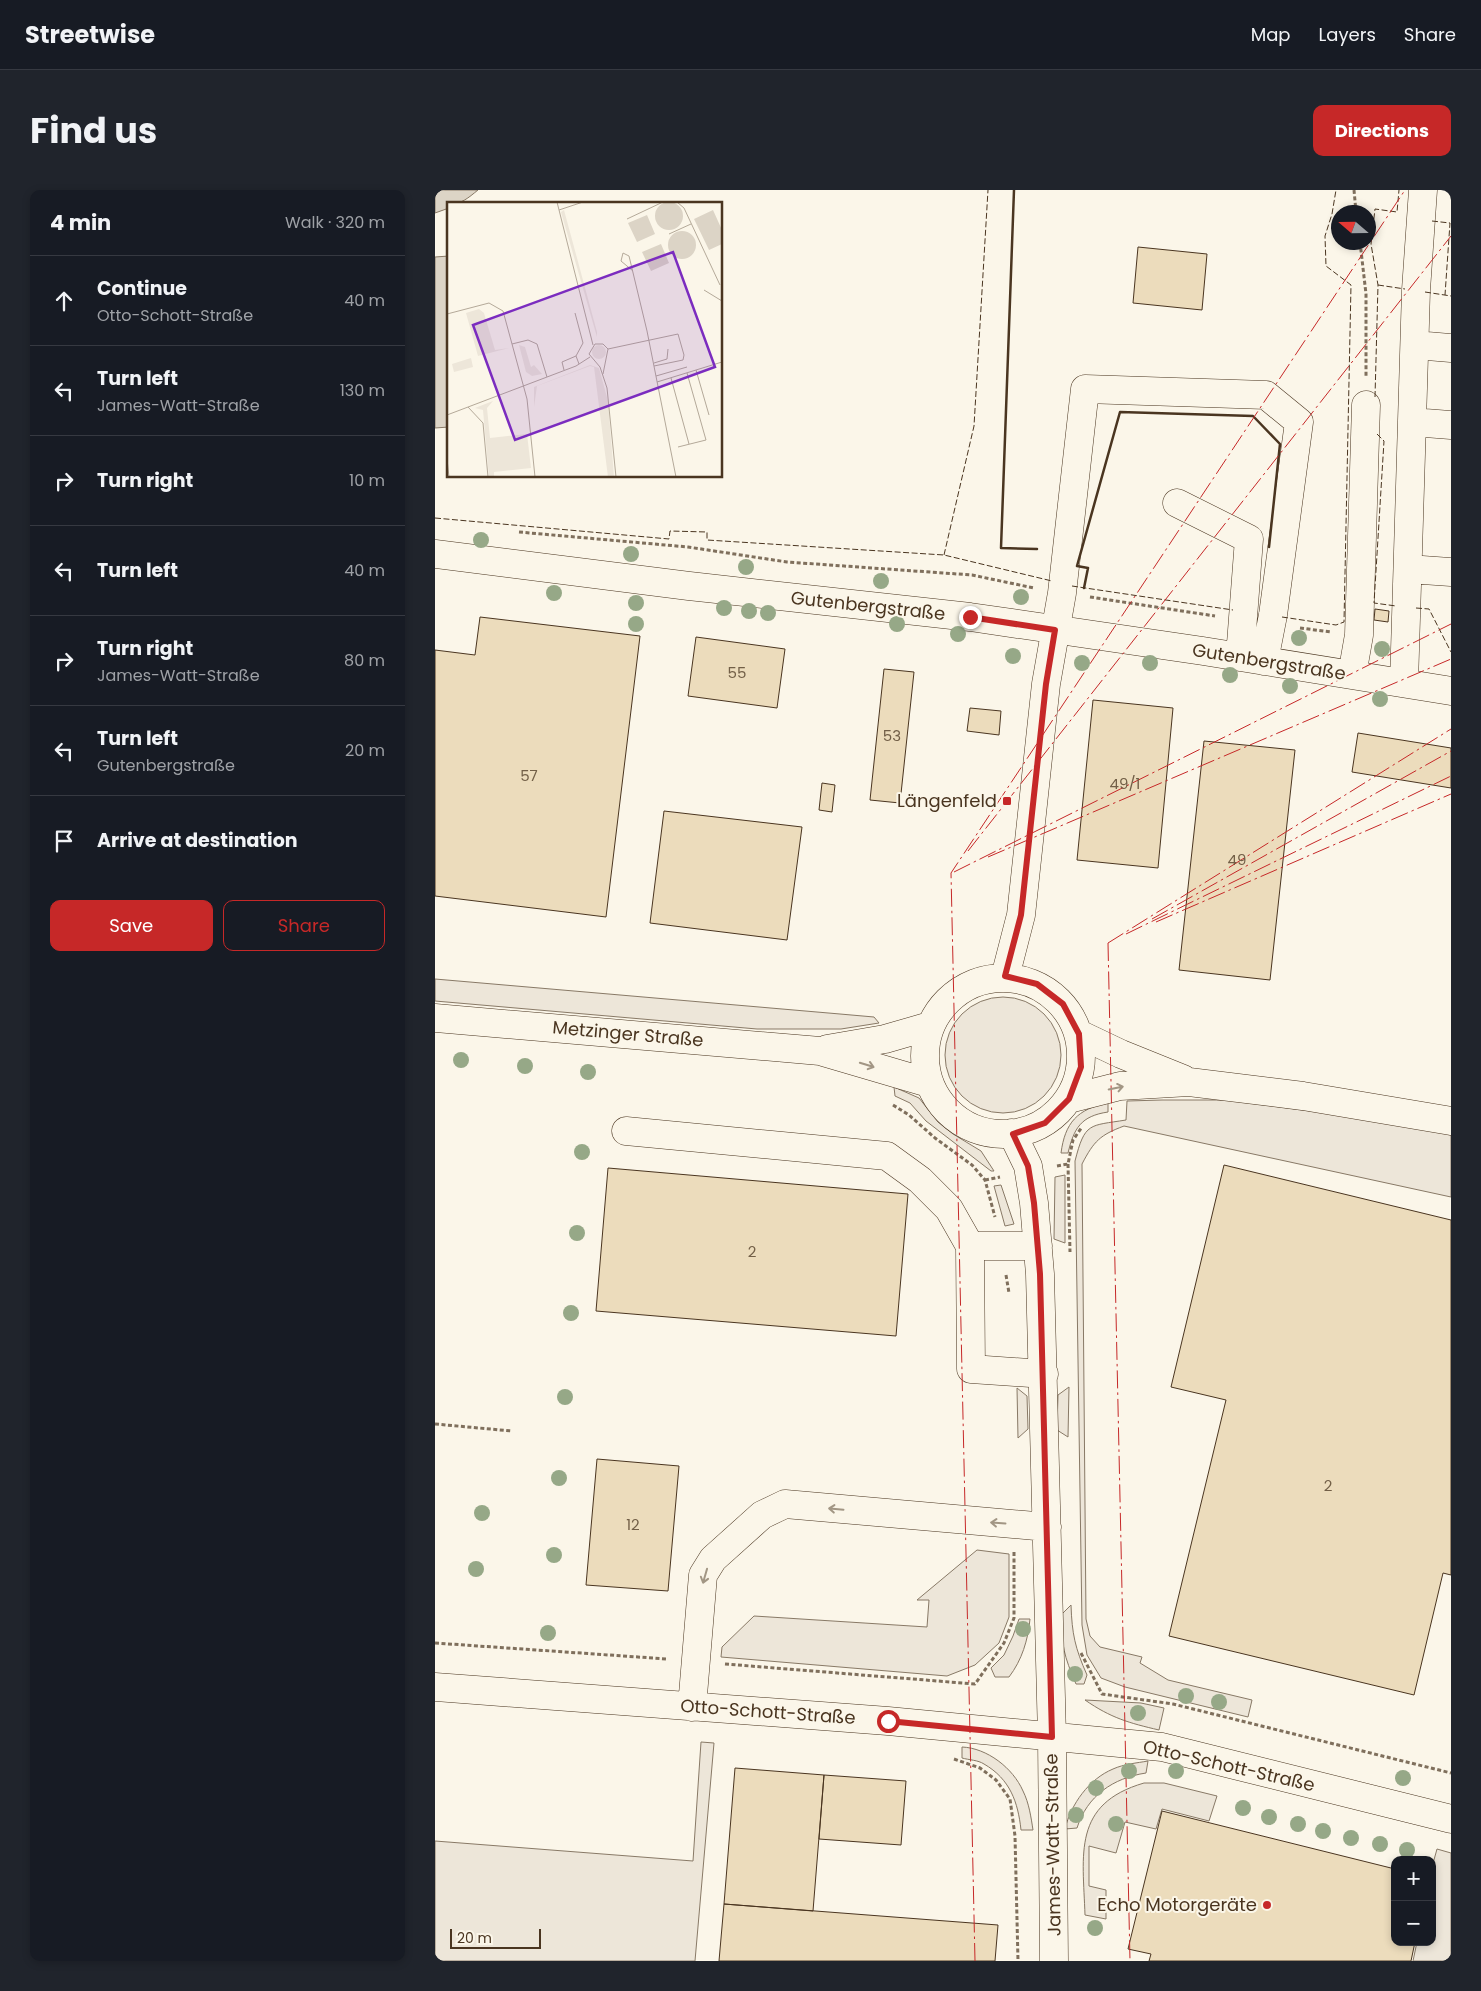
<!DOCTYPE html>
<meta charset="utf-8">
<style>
:root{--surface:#171b24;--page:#20242c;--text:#f1f3f6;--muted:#9ea1a6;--line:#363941;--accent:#c62828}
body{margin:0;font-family:Poppins,sans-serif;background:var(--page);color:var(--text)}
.controls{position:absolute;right:15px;bottom:15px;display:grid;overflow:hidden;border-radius:10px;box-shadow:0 2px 8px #0003}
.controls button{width:45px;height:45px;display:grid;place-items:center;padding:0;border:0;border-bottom:1px solid var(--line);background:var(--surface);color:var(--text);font:25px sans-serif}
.compass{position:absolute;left:896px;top:15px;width:45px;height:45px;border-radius:50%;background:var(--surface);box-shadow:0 2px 8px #0003;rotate:290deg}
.scale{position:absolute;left:15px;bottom:12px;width:91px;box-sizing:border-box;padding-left:5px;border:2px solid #4a3520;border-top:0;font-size:14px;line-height:18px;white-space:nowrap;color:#4a3520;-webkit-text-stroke:4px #fbf6e9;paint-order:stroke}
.stop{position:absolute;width:15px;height:15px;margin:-11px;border:4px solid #c62828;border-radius:50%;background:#fff}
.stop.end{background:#c62828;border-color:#fff;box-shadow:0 1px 5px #0008}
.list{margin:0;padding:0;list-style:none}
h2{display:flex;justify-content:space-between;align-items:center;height:65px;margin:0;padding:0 20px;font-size:21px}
h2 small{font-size:16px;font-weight:400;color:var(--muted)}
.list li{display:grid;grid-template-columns:32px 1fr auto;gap:15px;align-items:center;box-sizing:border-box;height:90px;padding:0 20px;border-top:1px solid var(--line)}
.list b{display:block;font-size:19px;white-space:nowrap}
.list p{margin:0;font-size:16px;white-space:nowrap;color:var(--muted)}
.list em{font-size:16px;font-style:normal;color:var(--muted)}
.actions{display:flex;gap:10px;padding:15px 20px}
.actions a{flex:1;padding:11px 0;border:1px solid var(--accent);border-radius:10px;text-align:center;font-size:18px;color:var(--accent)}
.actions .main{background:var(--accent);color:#fff}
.icon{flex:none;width:28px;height:28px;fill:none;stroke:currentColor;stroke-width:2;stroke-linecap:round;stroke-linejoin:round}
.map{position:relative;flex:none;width:1016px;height:1771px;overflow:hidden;border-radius:10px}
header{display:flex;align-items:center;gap:30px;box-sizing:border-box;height:70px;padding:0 25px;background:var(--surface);border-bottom:1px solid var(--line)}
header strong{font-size:24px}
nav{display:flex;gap:28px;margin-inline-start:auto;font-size:18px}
.intro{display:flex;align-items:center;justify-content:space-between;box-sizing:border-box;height:120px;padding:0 30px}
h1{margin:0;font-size:35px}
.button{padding:12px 22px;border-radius:10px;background:var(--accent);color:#fff;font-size:18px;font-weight:700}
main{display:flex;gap:30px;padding:0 30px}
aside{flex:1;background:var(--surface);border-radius:10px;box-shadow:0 2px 8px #0003}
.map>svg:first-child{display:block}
.green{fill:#ede6d9;stroke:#887966}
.water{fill:#dcd4c6;stroke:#887966}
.building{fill:#ecdcbc;stroke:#4a3520}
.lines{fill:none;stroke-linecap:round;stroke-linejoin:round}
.minor-casing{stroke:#4a3520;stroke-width:29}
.path{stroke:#7f6f5c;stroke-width:3;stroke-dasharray:4 2.5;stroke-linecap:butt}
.minor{stroke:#fbf6e9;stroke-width:28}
.fence{stroke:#4a3520;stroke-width:1;stroke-dasharray:6 2.5;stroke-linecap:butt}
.wall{stroke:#4a3520;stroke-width:2.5}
.power{stroke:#c62828;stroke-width:1;stroke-dasharray:18 4 2.5 4;stroke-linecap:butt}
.tree{fill:#96a887}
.oneway{stroke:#a29684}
.route{stroke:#c62828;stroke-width:6}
.poi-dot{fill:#c62828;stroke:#fbf6e9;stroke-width:2}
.labels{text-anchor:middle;stroke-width:4;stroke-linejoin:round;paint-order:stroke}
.number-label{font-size:15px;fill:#725f47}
.street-label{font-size:18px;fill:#4a3520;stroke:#fbf6e9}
.poi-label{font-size:18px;fill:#4a3520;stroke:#fbf6e9;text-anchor:end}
.inset-road{fill:none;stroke:#b4a999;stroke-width:1}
.view{fill:#7b2cbf;fill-opacity:0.15;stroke:#7b2cbf;stroke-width:2.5}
.inset-edge{fill:none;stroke:#4a3520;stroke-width:2.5}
</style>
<header>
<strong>Streetwise</strong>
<nav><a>Map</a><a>Layers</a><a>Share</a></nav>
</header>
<div class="intro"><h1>Find us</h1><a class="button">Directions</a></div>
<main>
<aside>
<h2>4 min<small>Walk · 320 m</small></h2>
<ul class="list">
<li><svg class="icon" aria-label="ahead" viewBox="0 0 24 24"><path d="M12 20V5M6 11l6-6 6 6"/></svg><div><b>Continue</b><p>Otto-Schott-Straße</p></div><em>40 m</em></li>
<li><svg class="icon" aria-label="left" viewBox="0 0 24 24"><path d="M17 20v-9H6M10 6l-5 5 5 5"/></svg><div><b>Turn left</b><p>James-Watt-Straße</p></div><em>130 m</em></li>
<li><svg class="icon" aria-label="right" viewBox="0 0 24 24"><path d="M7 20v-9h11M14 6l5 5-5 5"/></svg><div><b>Turn right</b></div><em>10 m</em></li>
<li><svg class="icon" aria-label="left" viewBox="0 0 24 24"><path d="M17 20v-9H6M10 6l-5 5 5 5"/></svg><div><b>Turn left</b></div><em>40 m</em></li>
<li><svg class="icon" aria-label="right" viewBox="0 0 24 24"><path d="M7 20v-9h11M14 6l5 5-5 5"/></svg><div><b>Turn right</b><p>James-Watt-Straße</p></div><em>80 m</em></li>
<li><svg class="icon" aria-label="left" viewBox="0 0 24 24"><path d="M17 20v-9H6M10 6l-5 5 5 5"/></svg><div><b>Turn left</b><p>Gutenbergstraße</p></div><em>20 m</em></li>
<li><svg class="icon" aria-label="arrive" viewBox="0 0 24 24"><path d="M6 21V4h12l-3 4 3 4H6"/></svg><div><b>Arrive at destination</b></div></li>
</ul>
<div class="actions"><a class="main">Save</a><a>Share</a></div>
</aside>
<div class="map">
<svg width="1016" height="1771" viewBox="0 0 1016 1771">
<rect width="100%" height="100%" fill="#fbf6e9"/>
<!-- green -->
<path class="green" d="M0 789 405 824 439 827 444 833 406 839H322L0 811Z
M510 865a58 58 0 1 1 116 0a58 58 0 1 1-116 0Z
M459 897 484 908 503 932 518 944 546 961 559 981H556L491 931 475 913 460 906Z
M727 910H791L977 934 1016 944V1007L689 936C665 945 659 951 647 974L651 1429 655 1446 665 1457 707 1467 705 1473 733 1490 817 1510 813 1527 690 1497 666 1488 652 1465 647 1435 640 971C650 932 654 936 691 930L692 911Z
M673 913V922C646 926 639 938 633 963H626C630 933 642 919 673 913Z
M630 985V1053L619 1049 620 987Z
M566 995 579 1034 570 1036 559 996Z
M634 1197 633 1247 622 1240 623 1205Z
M582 1198 592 1206 593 1239 583 1248Z
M542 1360 574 1364V1427L564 1453 540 1475 512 1486 286 1467 287 1457 319 1426 492 1437 494 1410H482Z
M636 1415C637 1444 640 1458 652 1485L649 1494H641C629 1466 626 1455 627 1424Z
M584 1429H595C593 1450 587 1470 574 1487H560L556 1478 569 1465 578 1446Z
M650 1510 706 1513 729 1518 724 1540C694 1533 676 1528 650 1510Z
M266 1552 279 1553 260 1771H0V1651L258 1671Z
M527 1557C552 1558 578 1578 588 1601 594 1613 596 1627 598 1640H586C583 1612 575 1589 549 1574 543 1570 534 1570 527 1568Z
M713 1571 711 1583C678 1588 652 1606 642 1638L630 1639C636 1614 654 1589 678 1579 689 1574 702 1573 713 1571Z
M709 1593H729L782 1606 774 1631 727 1619 721 1639 690 1632 681 1663 654 1656V1696L671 1700V1729L650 1725C648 1664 637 1614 709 1593Z
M1002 1659 1016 1663V1771H978L982 1752H997V1677Z"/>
<!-- water -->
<path class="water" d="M0 0H43C33 8 27 14 14 14V18L0 23Z
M14 66V237L0 238V67Z"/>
<!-- building -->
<path class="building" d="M703 57 772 64 767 120 698 113Z
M940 419 954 421 953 432 939 430Z
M45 427 205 446 171 727 0 706V460L40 465Z
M261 447 350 459 342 518 253 506Z
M449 479 479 482 465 613 435 610Z
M658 510 738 518 723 678 642 670Z
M535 518 566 521 564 545 532 541Z
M923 543 1016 558V598L917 582Z
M769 551 860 560 835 790 744 780Z
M387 593 400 595 397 622 384 620Z
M229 621 367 637 352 750 215 733Z
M789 975 1016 1030V1385L1008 1383 979 1505 734 1446 791 1210 736 1197Z
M173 978 473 1004 461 1146 161 1121Z
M162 1269 244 1276 233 1401 151 1395Z
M300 1578 389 1585 378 1721 289 1714Z
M389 1585 471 1591 466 1655 384 1649Z
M727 1621 960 1679V1752H980L976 1771H714L716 1764 693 1759Z
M289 1714 563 1735 560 1771H284Z"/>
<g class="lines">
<defs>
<path id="minor" d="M980 155 1016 158
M977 232 1016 235
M742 313 814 349 805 467
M0 364 254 396 535 427 768 461 1016 501
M973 379 1016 382
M917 485 924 445 931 215
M969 493 981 100 988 0
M570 787 586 725 611 494 627 403 650 199 831 205 864 232 838 425 829 471
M490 866a78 78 0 1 1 156 0a78 78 0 1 1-156 0Z
M0 828 385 861 494 893
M644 844 686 864 748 889
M392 859 450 849 495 836
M634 909 685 896 754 892 868 906 1016 931
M191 941 452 966 485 990 514 1019 535 1056H603
M577 943 593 976 599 1013 605 1084 617 1547 619 1771
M535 1056 536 1179 609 1184
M0 1497 453 1531 727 1557 1016 1629
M257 1517 268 1385 278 1369 327 1325 350 1314 612 1337"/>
</defs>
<!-- minor casing -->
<use href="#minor" class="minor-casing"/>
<!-- path -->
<path class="path" d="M919 0 921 22
M925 52 931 104V187
M84 342 253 357 352 372 537 385 599 398
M655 407 780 426
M865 438 896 442
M458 915 474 925 500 948 537 975 550 990 560 1027
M633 974 635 1062
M622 976 633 974 638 950 647 937
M550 990 565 987
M571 1085 574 1103
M0 1234 77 1241
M0 1453 232 1469
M646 1463 667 1504 738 1514 1016 1583
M290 1474 540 1494 569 1453 579 1428V1362
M519 1569 545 1578 561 1590 575 1609 580 1646 583 1771"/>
<!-- minor -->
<use href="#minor" class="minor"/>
<!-- fence -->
<path class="fence" d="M997 31 1015 33 1010 105
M943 95 970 99
M990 102 1016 106
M940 207 943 95 936 54 940 19 962 22 964 0
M942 244 949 251 939 413 961 416
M0 328 234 349 235 341 272 342V350L509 365 617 391
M509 365 539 236 553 0
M637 396 798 420
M981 418 994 419 1016 462
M847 427 901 435 909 432 916 95 891 76 890 46 897 24 901 0"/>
<!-- wall -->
<path class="wall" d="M579 0 566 358 602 359
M649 398 653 378 642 376 685 222 818 226 845 254 834 357"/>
<!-- power -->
<path class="power" d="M533 661 1016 46
M553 667 1016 469
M519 682 1016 434
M717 729 1016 561
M721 732 1016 604
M691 744 1016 586
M673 753 695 1771
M673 753 1016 539
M540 1771 516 683 970 0"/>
</g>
<!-- trees -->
<g class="tree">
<circle cx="46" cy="350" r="8"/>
<circle cx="196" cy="364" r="8"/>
<circle cx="311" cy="377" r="8"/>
<circle cx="446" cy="391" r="8"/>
<circle cx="119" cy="403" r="8"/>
<circle cx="586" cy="407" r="8"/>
<circle cx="201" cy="413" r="8"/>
<circle cx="289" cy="418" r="8"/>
<circle cx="314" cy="421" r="8"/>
<circle cx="333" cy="423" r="8"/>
<circle cx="201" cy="434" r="8"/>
<circle cx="462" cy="434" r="8"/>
<circle cx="523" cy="444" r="8"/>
<circle cx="864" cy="448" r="8"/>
<circle cx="947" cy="459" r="8"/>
<circle cx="578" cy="466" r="8"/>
<circle cx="647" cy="473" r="8"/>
<circle cx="715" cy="473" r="8"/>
<circle cx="795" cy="485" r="8"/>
<circle cx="855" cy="496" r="8"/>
<circle cx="945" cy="509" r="8"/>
<circle cx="26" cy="870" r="8"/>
<circle cx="90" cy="876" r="8"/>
<circle cx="153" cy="882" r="8"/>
<circle cx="147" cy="962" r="8"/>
<circle cx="142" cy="1043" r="8"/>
<circle cx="136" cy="1123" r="8"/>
<circle cx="130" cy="1207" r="8"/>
<circle cx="124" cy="1288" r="8"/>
<circle cx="47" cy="1323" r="8"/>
<circle cx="119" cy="1365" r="8"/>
<circle cx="41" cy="1379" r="8"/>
<circle cx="588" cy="1439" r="8"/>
<circle cx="113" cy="1443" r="8"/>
<circle cx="640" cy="1484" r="8"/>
<circle cx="751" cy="1506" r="8"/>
<circle cx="784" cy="1512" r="8"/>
<circle cx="703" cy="1523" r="8"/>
<circle cx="694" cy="1581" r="8"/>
<circle cx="741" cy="1581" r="8"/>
<circle cx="968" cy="1588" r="8"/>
<circle cx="661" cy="1598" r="8"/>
<circle cx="808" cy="1618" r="8"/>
<circle cx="641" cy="1625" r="8"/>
<circle cx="834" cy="1627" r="8"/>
<circle cx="681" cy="1634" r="8"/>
<circle cx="863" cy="1634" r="8"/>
<circle cx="888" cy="1641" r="8"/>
<circle cx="916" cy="1648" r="8"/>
<circle cx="945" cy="1654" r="8"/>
<circle cx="972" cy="1660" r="8"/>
<circle cx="660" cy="1738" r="8"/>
</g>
<!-- one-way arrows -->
<defs><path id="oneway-shaft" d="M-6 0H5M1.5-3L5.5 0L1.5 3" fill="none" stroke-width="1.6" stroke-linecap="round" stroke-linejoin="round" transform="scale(1.25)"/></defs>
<g class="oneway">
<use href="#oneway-shaft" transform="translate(432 875) rotate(17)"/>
<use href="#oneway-shaft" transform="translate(681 898) rotate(-11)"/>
<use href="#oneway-shaft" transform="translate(401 1319) rotate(-175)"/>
<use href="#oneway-shaft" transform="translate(563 1333) rotate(-176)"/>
<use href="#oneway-shaft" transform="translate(270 1386) rotate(106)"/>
</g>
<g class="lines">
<!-- route -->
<path class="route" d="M453 1531 617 1547 605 1084 599 1013 593 976 578 944 610 933 634 909 646 877 644 844 628 814 602 794 570 786 586 725 611 494 620 440 535 427"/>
</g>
<!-- markers -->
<g class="poi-dot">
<rect x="567" y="606" width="10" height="10" rx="2.5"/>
<circle cx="832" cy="1715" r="5"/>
</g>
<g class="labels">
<!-- number labels -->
<g class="number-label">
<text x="302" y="488">55</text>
<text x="457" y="551">53</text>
<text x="94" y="591">57</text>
<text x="690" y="599">49/1</text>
<text x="802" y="675">49</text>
<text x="317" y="1067">2</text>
<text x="893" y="1301">2</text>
<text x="198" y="1340">12</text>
</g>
<!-- street labels -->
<g class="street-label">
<text transform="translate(433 416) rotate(6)" y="6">Gutenbergstraße</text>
<text transform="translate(834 472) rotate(9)" y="6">Gutenbergstraße</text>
<text transform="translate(193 844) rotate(5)" y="6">Metzinger Straße</text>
<text transform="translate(333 1522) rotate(4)" y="6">Otto-Schott-Straße</text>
<text transform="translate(794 1576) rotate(13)" y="6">Otto-Schott-Straße</text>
<text transform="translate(618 1655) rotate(-91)" y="6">James-Watt-Straße</text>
</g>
<!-- poi labels -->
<g class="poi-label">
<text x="562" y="617">Längenfeld</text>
<text x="822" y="1721">Echo Motorgeräte</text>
</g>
</g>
<!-- overview -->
<g transform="translate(12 12)">
<rect width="275" height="275" fill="#fbf6e9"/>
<path d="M117 8 150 130V135L114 10ZM32 107 37 111 48 148 62 146 31 154 19 111ZM72 143 78 145 84 165 87 163 95 172 85 174 79 170ZM145 150a7 7 0 1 1 14 0a7 7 0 1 1-14 0ZM24 156 26 165 7 170 5 162ZM143 163 152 166 161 199 167 275H161L147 165 143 164 90 184 87 205V185ZM46 199 40 206 43 236 80 232 84 266 47 270V275H42L36 208 28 206Z" fill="#ede6d9"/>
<path d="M208 14a14 14 0 1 1 28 0a14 14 0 1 1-28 0ZM266 8 275 28V42L262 48 247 17ZM200 13 208 32 190 40 181 21ZM221 43a14 14 0 1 1 28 0a14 14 0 1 1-28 0ZM214 42 222 61 204 69 195 50Z" fill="#dcd4c6"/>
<path class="inset-road" d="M110 0 146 143M230 0 237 6 273 83M112 8 136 0M180 17 216 0M222 32 244 22M186 69 174 59 176 51 182 54 200 129 229 275M257 88 275 99M128 111 136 141 129 154 132 162M0 112 42 101 56 109 80 197 88 275M65 142 81 138 90 142 100 175M161 147 231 132 237 153 236 158 207 164M207 161 220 157 221 147M117 168 115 160 129 154M249 168 262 213M156 172 161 147 156 142H148L142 152 153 165 160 186 169 275M209 174 240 165M224 176 242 242M210 180 275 160M21 205 36 221 41 275M0 213 129 164 143 155M231 245 259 238 240 171M0 257 2 275"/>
<path class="view" d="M226 50 268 165 68 238 26 123Z"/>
<rect width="275" height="275" class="inset-edge"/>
</g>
</svg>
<div class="controls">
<button>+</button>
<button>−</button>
</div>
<svg class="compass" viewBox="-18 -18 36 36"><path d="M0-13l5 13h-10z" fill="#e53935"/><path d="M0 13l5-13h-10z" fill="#9ea1a6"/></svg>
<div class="scale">20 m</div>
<div class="stop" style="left:453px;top:1531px"></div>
<div class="stop end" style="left:535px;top:427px"></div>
</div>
</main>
